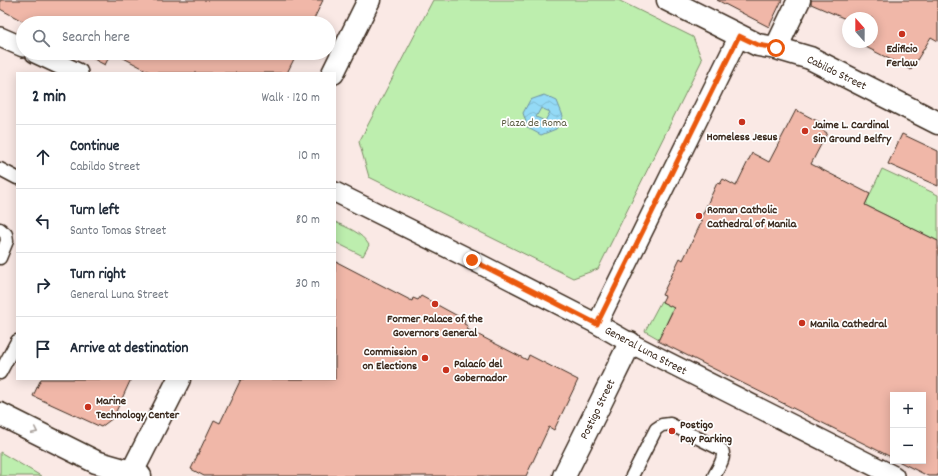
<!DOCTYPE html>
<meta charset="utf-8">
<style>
:root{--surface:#fff;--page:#f2f2f3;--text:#1f2937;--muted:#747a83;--line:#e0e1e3}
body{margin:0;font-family:Dekko,sans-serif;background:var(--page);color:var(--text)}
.controls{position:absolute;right:12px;bottom:12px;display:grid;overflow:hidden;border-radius:0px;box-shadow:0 2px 10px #0003}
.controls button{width:36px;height:36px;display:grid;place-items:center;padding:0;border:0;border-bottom:1px solid var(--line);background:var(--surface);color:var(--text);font:20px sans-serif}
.compass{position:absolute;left:842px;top:12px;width:36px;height:36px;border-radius:50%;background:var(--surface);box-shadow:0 2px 10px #0003;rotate:339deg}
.stop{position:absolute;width:12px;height:12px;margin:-9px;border:3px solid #ea580c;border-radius:50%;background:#fff}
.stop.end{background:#ea580c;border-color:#fff;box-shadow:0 1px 4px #0008}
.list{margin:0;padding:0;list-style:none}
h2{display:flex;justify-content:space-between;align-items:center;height:52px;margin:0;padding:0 16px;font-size:17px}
h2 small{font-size:13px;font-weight:400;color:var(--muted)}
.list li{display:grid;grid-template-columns:26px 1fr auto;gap:12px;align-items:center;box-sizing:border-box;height:64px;padding:0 16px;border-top:1px solid var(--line)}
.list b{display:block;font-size:15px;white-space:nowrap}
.list p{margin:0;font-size:13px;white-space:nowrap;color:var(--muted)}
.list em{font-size:13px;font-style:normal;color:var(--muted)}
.icon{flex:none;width:22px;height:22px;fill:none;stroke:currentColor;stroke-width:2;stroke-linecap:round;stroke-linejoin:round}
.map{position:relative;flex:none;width:938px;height:476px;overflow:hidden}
.search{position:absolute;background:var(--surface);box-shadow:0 2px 10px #0003;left:16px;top:16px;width:320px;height:44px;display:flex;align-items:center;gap:10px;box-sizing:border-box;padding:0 14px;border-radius:22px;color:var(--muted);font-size:15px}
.panel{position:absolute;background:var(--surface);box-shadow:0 2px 10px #0003;left:16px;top:72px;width:320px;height:308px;border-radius:0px}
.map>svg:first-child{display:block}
.green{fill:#bdeeae;stroke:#7c8c66}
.water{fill:url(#water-waves);stroke:#7094a0;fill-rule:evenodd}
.building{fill:#f0b7a8;stroke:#3b2a1e}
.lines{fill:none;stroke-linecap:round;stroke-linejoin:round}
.service-casing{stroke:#3b2a1e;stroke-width:15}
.pedestrian-casing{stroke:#3b2a1e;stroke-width:22}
.minor-casing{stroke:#3b2a1e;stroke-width:25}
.tertiary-casing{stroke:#3b2a1e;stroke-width:25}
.service{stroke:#fff;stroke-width:12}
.pedestrian{stroke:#fff;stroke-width:19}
.minor{stroke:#fff;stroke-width:22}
.tertiary{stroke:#fff;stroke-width:22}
.oneway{stroke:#a79f9a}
.route{stroke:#ea580c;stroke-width:5}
.poi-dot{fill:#c8321e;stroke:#fff;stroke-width:1.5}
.labels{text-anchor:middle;stroke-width:3.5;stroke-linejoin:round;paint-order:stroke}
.poi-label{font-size:12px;font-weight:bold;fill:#3b2a1e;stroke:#fff;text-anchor:start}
.street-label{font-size:12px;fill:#3b2a1e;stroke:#fff}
.park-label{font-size:12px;fill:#5c5b42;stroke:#fff}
</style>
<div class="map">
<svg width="938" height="476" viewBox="0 0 938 476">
<defs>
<pattern id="water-waves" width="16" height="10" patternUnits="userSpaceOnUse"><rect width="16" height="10" fill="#94daf6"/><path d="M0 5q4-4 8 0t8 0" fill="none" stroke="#80bbd2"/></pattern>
</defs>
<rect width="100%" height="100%" fill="#fae9e5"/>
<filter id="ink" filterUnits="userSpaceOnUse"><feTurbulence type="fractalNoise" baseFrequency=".025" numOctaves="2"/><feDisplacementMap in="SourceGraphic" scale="8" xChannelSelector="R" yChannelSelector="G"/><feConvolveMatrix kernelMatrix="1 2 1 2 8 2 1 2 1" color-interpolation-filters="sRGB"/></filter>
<g filter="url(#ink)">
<!-- green -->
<path class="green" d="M433 0H618L693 37 702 60 598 269 573 278 369 177 359 142Z
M882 169 938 195V241L865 205Z
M335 222C348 228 361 232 369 245L363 256 335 242Z
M661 301 674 307 659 339 645 331Z
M0 452 41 476H0Z"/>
<!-- water -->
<path class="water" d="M544 95 557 101 563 116 556 129 541 135 528 128 523 113 530 100ZM541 108 550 112 545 121 536 117Z"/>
<!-- building -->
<path class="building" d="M0 0H323L312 23H26L0 9Z
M717 0H782L769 27Z
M811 0H938V41L931 37 911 70 862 45 864 42H872V18H848V20L811 4Z
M82 53H111L105 65Z
M114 53H297L287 73H152Z
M796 110 823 124 821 129 827 133 811 164 870 194 865 205 938 241V476H928L898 461H923V395H893V458L658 341 674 308 662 302 665 296 662 295 680 258 683 260 702 221 700 220 717 183 720 184 723 179 736 186 752 153 769 162Z
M902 134 938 151V186L888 164Z
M335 261 412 301 413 298 418 300 421 296 465 320 464 324 468 326 467 329 527 360 529 355 578 380 554 430 549 427 526 476H204L191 469 214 420 220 423 241 379H335Z
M41 379H131L113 418 101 427 33 396Z"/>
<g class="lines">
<defs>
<path id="service" d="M0 169 17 178
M0 229 6 234 7 241 0 258
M0 373 17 341
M632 476 656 429 662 425 670 424 722 450C726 458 718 468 714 476"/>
<path id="pedestrian" d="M0 37 23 47
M35 53 78 73
M335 192 472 260 597 324 630 343 894 476
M597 324 739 36"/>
<path id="minor" d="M668 0 758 45 776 48 810 58 938 123
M776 48 799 0
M0 414 96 462 131 472 140 476
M564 476 599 406 630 343"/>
<path id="tertiary" d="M333 73 369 0
M130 476 179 379"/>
</defs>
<!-- service casing -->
<use href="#service" class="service-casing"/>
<!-- pedestrian casing -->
<use href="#pedestrian" class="pedestrian-casing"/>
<!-- minor casing -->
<use href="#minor" class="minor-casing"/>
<!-- tertiary casing -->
<use href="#tertiary" class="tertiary-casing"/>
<!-- service -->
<use href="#service" class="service"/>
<!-- pedestrian -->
<use href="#pedestrian" class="pedestrian"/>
<!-- minor -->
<use href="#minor" class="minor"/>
<!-- tertiary -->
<use href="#tertiary" class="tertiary"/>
</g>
<!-- one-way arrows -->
<defs><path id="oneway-chevron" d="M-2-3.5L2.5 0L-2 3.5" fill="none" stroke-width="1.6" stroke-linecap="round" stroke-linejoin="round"/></defs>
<use class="oneway" href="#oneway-chevron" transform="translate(35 431) rotate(26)"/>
</g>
<g class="lines" filter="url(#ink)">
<!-- route -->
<path class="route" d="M472 260 597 324 739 36 758 45 776 48"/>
</g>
<!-- markers -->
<g class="poi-dot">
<circle cx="902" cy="34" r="4"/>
<circle cx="742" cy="122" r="4"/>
<circle cx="805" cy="131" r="4"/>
<circle cx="699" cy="216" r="4"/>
<circle cx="435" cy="304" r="4"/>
<circle cx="802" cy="323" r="4"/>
<circle cx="425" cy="358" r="4"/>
<circle cx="446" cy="370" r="4"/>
<circle cx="88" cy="407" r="4"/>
<circle cx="672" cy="431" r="4"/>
</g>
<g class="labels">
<!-- poi labels -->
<g class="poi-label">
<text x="902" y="52" text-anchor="middle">Edificio<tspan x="902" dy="14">Ferlaw</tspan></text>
<text x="813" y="128">Jaime L. Cardinal<tspan x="813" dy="14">Sin Ground Belfry</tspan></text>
<text x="742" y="140" text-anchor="middle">Homeless Jesus</text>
<text x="707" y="213">Roman Catholic<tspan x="707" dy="14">Cathedral of Manila</tspan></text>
<text x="435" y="322" text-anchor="middle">Former Palace of the<tspan x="435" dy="14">Governors General</tspan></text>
<text x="810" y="327">Manila Cathedral</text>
<text x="417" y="355" text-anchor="end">Commission<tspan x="417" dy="14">on Elections</tspan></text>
<text x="454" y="367">Palacío del<tspan x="454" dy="14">Gobernador</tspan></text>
<text x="96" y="404">Marine<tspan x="96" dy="14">Technology Center</tspan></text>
<text x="680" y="428">Postigo<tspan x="680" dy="14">Pay Parking</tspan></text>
</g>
<!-- street labels -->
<g class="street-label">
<text transform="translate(837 72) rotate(26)" y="4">Cabildo Street</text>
<text transform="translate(646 350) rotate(28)" y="4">General Luna Street</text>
<text transform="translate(597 409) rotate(-64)" y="4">Postigo Street</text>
</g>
<!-- park labels -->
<g class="park-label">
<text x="534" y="126">Plaza de Roma</text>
</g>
</g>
</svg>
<div class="controls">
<button>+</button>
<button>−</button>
</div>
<svg class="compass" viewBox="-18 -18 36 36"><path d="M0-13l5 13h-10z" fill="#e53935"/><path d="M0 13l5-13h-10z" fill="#747a83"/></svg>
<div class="stop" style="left:776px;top:48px"></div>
<div class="stop end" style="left:472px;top:260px"></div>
<div class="search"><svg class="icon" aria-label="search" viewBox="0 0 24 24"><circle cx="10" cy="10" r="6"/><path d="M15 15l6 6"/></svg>Search here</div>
<section class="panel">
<h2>2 min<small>Walk · 120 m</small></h2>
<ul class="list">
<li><svg class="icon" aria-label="ahead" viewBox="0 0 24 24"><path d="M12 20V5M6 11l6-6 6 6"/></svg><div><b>Continue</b><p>Cabildo Street</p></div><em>10 m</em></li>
<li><svg class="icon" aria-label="left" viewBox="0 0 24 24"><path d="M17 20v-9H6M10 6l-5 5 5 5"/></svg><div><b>Turn left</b><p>Santo Tomas Street</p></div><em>80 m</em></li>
<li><svg class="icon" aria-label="right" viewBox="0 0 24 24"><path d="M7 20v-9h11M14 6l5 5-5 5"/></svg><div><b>Turn right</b><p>General Luna Street</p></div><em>30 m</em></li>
<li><svg class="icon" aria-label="arrive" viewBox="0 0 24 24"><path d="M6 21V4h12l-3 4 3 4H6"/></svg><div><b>Arrive at destination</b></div></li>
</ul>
</section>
</div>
